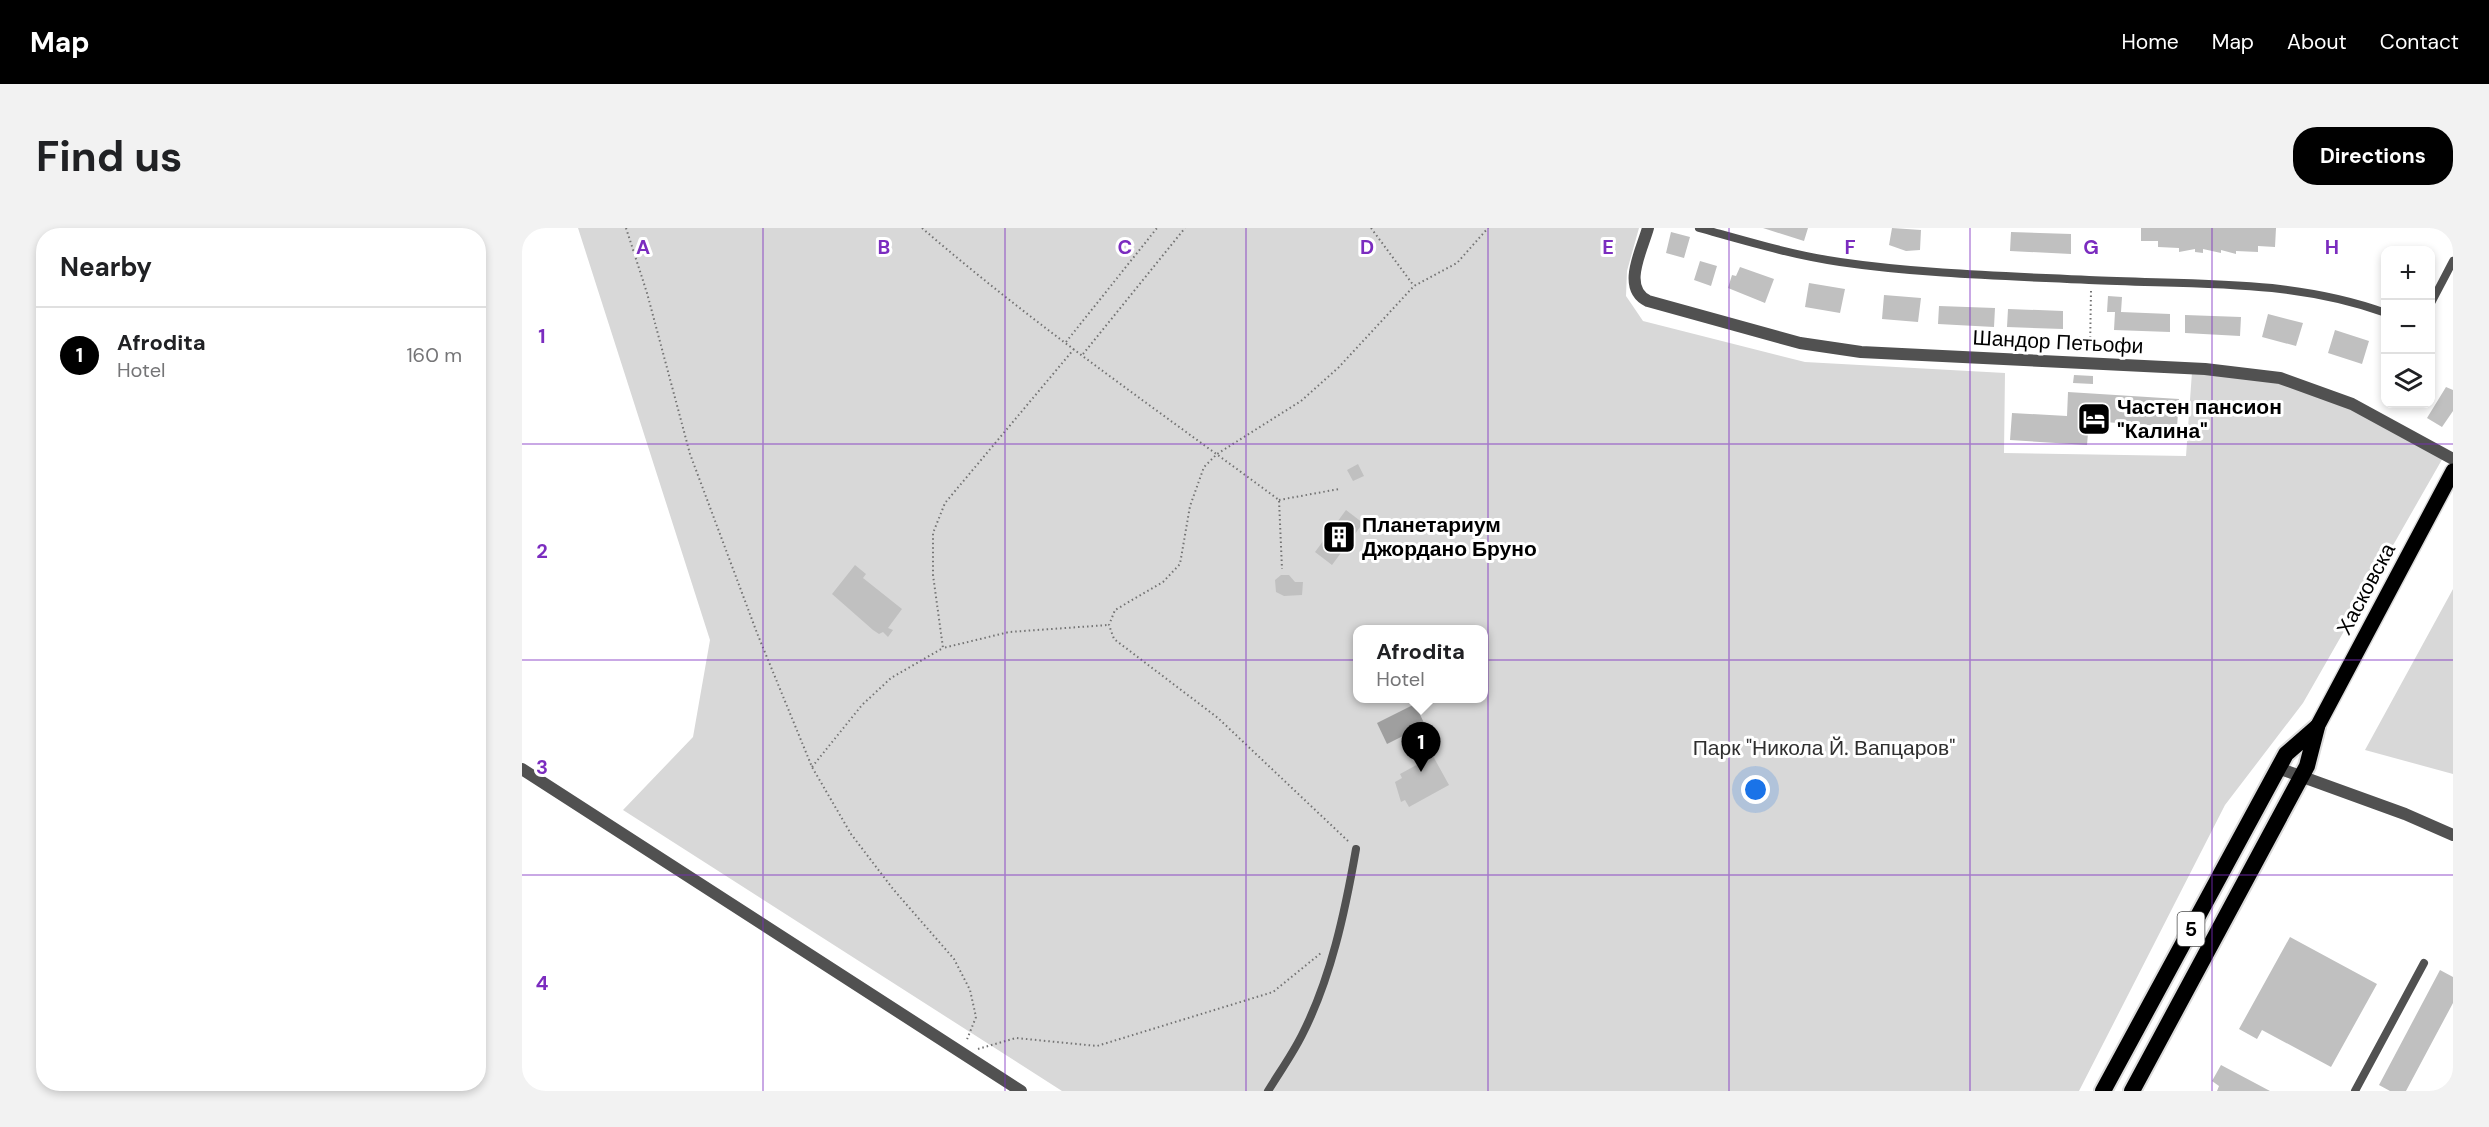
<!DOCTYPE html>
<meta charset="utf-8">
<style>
:root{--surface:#fff;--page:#f2f2f2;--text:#202124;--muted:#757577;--line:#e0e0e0;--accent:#000}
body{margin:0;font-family:"DM Sans",sans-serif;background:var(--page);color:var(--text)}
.controls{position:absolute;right:18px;top:18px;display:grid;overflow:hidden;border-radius:12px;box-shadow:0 3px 9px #0003}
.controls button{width:54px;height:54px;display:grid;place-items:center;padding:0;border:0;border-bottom:2px solid var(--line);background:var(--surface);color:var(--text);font:30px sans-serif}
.you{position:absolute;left:1234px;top:562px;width:21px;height:21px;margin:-15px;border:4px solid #fff;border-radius:50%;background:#1a73e8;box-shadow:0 0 0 9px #1a73e833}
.badge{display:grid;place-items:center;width:39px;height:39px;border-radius:50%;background:var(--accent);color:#fff;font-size:20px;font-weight:700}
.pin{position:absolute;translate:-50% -50px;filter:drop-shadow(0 2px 3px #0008)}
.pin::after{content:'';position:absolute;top:32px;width:21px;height:18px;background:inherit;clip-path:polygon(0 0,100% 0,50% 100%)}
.popup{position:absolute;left:831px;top:397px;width:135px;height:78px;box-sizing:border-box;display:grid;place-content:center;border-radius:12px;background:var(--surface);filter:drop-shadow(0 2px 4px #0005);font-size:20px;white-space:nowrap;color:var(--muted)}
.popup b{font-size:22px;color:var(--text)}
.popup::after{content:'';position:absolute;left:50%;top:100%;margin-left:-12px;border:12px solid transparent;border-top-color:var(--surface)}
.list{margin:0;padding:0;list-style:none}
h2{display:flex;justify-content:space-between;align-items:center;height:78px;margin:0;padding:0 24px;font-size:26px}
h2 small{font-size:20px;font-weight:400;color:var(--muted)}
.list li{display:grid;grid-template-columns:39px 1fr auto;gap:18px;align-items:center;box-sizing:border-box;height:96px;padding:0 24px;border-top:2px solid var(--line)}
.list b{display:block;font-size:22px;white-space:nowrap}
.list p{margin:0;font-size:20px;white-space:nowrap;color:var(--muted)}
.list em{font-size:20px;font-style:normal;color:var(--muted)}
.icon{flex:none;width:33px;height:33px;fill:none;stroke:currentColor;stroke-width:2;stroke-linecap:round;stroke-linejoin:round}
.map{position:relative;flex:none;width:1931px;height:863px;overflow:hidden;border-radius:24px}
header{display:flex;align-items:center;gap:36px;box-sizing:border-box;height:84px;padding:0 30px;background:var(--accent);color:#fff}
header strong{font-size:28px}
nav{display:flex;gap:33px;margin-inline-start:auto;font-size:21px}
.intro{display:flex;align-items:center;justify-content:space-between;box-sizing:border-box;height:144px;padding:0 36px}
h1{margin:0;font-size:42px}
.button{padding:15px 27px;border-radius:24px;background:var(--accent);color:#fff;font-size:21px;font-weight:700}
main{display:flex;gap:36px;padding:0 36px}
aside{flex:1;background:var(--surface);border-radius:24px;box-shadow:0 3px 9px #0003}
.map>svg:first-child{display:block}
.green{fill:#d8d8d8;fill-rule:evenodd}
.water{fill:#9f9f9f}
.building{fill:#c0c0c0}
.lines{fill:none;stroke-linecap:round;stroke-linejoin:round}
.primary-casing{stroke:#dbdbdb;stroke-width:18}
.trunk-casing{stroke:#dbdbdb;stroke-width:20}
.path{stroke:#737373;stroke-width:2;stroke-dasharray:1.5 3;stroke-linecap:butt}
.service{stroke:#515151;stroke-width:8}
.minor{stroke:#515151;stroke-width:12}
.primary{stroke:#000;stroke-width:15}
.trunk{stroke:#000;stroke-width:16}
.grid{fill:none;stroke:#7b2cbf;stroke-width:1.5;stroke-opacity:0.55}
.labels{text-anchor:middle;stroke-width:6;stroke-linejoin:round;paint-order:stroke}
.shield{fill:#fff;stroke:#4c4c4c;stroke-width:1.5}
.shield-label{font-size:20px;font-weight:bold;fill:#000}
.street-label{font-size:21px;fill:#000;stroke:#fff}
.poi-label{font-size:21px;font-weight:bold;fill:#000;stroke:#fff;text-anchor:start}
.park-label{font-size:21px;fill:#2f2f2f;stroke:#fff}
.grid-label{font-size:20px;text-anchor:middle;font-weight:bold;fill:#7b2cbf;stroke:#fff;stroke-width:6;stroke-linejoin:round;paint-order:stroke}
</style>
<header>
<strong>Map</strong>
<nav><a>Home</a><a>Map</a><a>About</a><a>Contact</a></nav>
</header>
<div class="intro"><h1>Find us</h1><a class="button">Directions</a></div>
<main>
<aside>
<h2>Nearby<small></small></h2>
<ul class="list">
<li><span class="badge">1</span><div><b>Afrodita</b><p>Hotel</p></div><em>160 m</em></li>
</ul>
</aside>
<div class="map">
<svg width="1931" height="863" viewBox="0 0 1931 863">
<rect width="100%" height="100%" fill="#fff"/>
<!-- green -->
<path class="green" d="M56 0H1117L1105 43 1104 68 1121 93 1283 134 1483 145 1482 225 1664 228 1670 144 1771 156 1827 177 1922 228 1781 475 1703 577 1557 863H540L101 582 171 509 188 412ZM836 402H962V470H836Z
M1931 361V546L1843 522Z"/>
<!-- water -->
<path class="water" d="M893 476 903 497 865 516 855 495Z"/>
<!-- building -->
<path class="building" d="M1241 0H1286L1282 13Z
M1370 0 1399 2 1398 22 1384 23 1367 17Z
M1619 0H1754L1753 19 1736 18V24L1714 23V26L1699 22V25L1681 21V25L1673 24V21L1657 24V20L1636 19V13H1619Z
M1149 4 1168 9 1162 30 1144 25Z
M1489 4 1549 6V26L1488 23Z
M1178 33 1195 38 1189 58 1172 52Z
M1218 39 1252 51 1243 75 1206 60 1210 47 1214 48Z
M1287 55 1323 61 1318 85 1283 79Z
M1362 67 1399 70 1396 94 1360 91Z
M1586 68 1600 69 1599 84 1648 86V104L1592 102 1593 84H1585Z
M1417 78 1473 80 1472 99 1416 96Z
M1486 81 1541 83V101L1485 99Z
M1746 86 1781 95 1774 118 1740 109Z
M1663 87 1719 89 1718 108 1663 105Z
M1813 102 1847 113 1840 136 1806 125Z
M1552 147 1571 148V156L1551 155Z
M1924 159 1931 162V183L1920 199 1905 190Z
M1546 164 1657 171 1655 199 1567 193 1565 217 1488 212 1490 185 1545 188Z
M836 236 842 248 831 253 825 242Z
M824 282 841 295 810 337 793 324Z
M333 337 344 346 341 350 380 381 366 400 371 402 366 409 361 404 357 406 351 402 310 366Z
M759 347H767L773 354H781L780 367 762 368 754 364 753 352Z
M911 528 927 557 887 579 883 572 879 574 873 554 880 550 878 546Z
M1768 709 1855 756 1809 839 1740 802 1735 811 1717 801Z
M1918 742 1931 749V775L1884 863H1868L1857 857Z
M1699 837 1748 863H1695L1697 858 1690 853Z"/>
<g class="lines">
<defs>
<path id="primary" d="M1795 499 1931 243"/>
<path id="trunk" d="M1581 863 1764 526 1795 499
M1610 863 1785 538 1795 499"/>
</defs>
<!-- primary casing -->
<use href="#primary" class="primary-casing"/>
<!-- trunk casing -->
<use href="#trunk" class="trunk-casing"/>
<!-- path -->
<path class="path" d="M104 0 125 65 168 226 235 405 290 539 329 606 371 661 432 731 448 762 454 789 444 814
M400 0C513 98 637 183 757 272L760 341
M849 0 892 58
M544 114 635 0
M552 121 423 275 411 305V347L421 420 487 404 586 397
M1568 123 1569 63
M561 126 663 0
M757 272 817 261
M290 539 340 477 369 450 421 420
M826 613 696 490 592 411 587 397 593 382 641 354 658 336 668 278 682 239 695 226 779 173 817 139 892 58 935 35 966 0
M456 821 494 810 575 818 751 764 799 725"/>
<!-- service -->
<path class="service" d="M1177 0C1224 13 1270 27 1318 34 1400 46 1485 48 1567 52 1667 57 1768 50 1864 85
M1908 77 1931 33
M746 863C757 845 770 827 780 807 809 750 823 684 834 621
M1833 863 1902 735"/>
<!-- minor -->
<path class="minor" d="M1126 0C1120 22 1099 60 1126 73L1278 115 1339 124 1683 141 1758 150 1830 176 1931 231
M1756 540 1883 586 1931 607
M0 541 499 863"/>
<!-- primary -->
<use href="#primary" class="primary"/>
<!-- trunk -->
<use href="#trunk" class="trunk"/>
</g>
<!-- grid -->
<path class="grid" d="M241 0V863M483 0V863M724 0V863M966 0V863M1207 0V863M1448 0V863M1690 0V863M0 216H1931M0 432H1931M0 647H1931"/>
<!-- icons -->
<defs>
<symbol id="hotel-square" viewBox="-11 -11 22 22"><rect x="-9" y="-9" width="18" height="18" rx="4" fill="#000" stroke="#fff"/><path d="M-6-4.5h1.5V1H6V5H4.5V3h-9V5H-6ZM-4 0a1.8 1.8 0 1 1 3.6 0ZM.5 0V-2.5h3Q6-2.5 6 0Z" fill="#fff"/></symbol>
<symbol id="building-square" viewBox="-11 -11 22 22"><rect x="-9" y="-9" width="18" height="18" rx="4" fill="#000" stroke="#fff"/><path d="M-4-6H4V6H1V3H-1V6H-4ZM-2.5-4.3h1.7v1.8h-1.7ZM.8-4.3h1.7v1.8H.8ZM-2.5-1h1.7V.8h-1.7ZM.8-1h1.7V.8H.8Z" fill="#fff"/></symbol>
</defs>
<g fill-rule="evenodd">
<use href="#hotel-square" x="1553" y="172" width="38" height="38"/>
<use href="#building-square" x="798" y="290" width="38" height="38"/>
</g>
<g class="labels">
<!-- shield labels -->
<rect class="shield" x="1655.5" y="684" width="27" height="34" rx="4.5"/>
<g class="shield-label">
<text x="1669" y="708">5</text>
</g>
<!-- street labels -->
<g class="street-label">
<text transform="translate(1536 114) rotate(3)" y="7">Шандор Петьофи</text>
<text transform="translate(1844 361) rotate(-62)" y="7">Хасковска</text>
</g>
<!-- poi labels -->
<g class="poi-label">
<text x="1595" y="186">Частен пансион<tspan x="1595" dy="24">"Калина"</tspan></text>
<text x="840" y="304">Планетариум<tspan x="840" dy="24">Джордано Бруно</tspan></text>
</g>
<!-- park labels -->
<g class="park-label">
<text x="1302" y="527">Парк "Никола Й. Вапцаров"</text>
</g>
</g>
<g class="grid-label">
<text x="121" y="26">A</text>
<text x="362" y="26">B</text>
<text x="603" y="26">C</text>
<text x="845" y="26">D</text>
<text x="1086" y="26">E</text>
<text x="1328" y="26">F</text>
<text x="1569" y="26">G</text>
<text x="1810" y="26">H</text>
<text x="20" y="115">1</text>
<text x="20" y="330">2</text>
<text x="20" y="546">3</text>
<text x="20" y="762">4</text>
</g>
</svg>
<div class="controls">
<button>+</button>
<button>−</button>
<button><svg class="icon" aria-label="layers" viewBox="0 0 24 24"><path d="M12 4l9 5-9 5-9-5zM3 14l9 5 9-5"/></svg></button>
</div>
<div class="you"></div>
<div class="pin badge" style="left:899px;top:544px">1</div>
<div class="popup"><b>Afrodita</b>Hotel</div>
</div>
</main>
